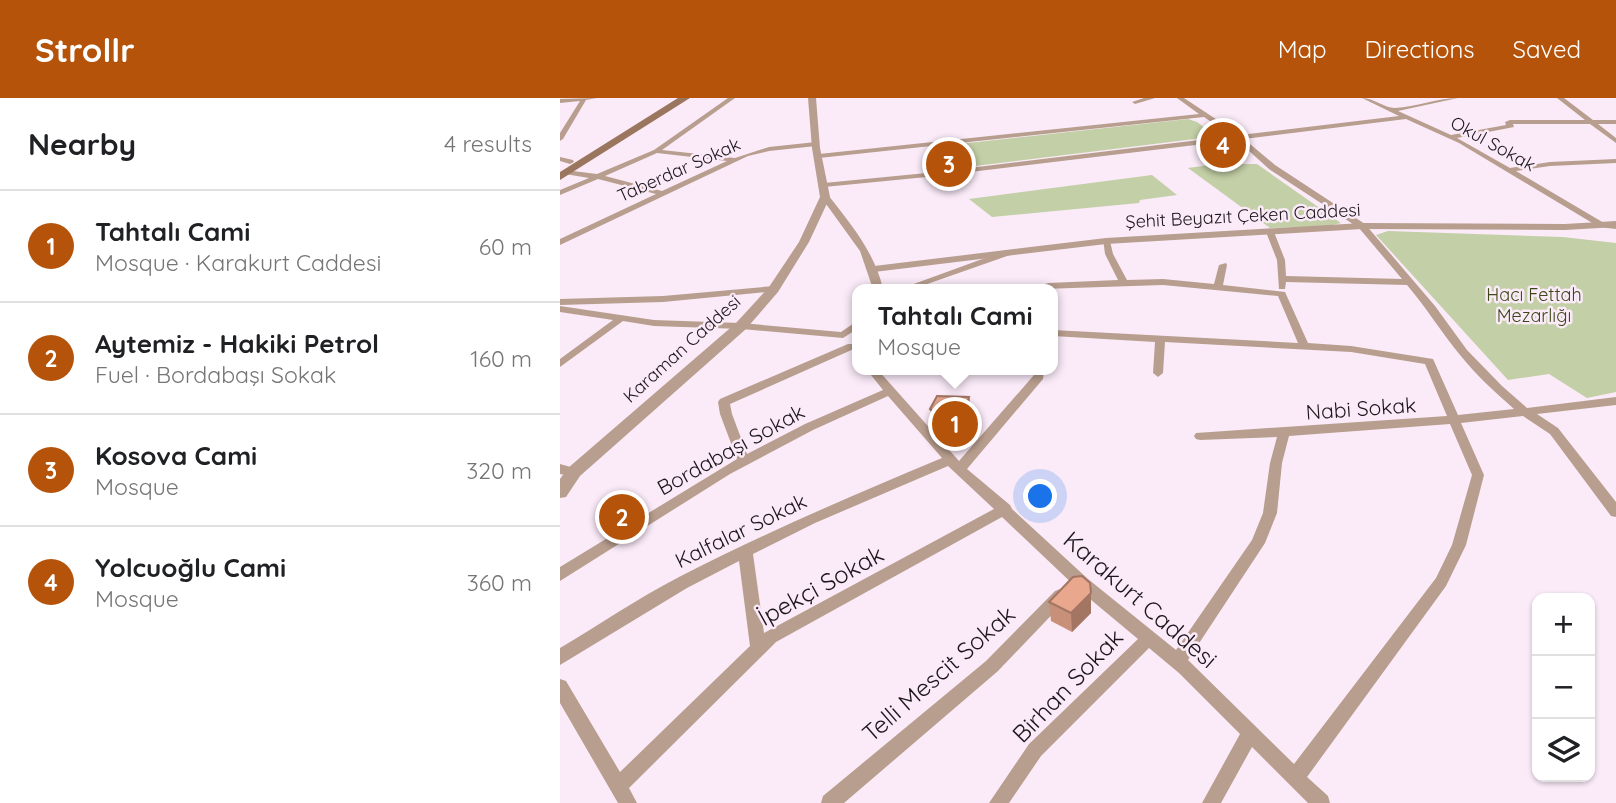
<!DOCTYPE html>
<meta charset="utf-8">
<style>
:root{--surface:#fff;--page:#f2f2f2;--text:#202124;--muted:#757577;--line:#e0e0e0;--accent:#b45309}
body{margin:0;font-family:Quicksand,sans-serif;background:var(--page);color:var(--text)}
.controls{position:absolute;right:21px;bottom:21px;display:grid;overflow:hidden;border-radius:14px;box-shadow:0 2px 5px #0004}
.controls button{width:63px;height:63px;display:grid;place-items:center;padding:0;border:0;border-bottom:2px solid var(--line);background:var(--surface);color:var(--text);font:35px sans-serif}
.you{position:absolute;left:481px;top:399px;width:24px;height:24px;margin:-18px;border:5px solid #fff;border-radius:50%;background:#1a73e8;box-shadow:0 0 0 10px #1a73e833}
.badge{display:grid;place-items:center;width:46px;height:46px;border-radius:50%;background:var(--accent);color:#fff;font-size:23px;font-weight:700}
.pin{position:absolute;translate:-50% -50%;border:4px solid #fff;box-shadow:0 2px 7px #0006}
.popup{position:absolute;left:292px;top:186px;width:206px;height:91px;box-sizing:border-box;display:grid;place-content:center;border-radius:14px;background:var(--surface);filter:drop-shadow(0 2px 5px #0005);font-size:23px;white-space:nowrap;color:var(--muted)}
.popup b{font-size:26px;color:var(--text)}
.popup::after{content:'';position:absolute;left:50%;top:100%;margin-left:-14px;border:14px solid transparent;border-top-color:var(--surface)}
.list{margin:0;padding:0;list-style:none}
h2{display:flex;justify-content:space-between;align-items:center;height:91px;margin:0;padding:0 28px;font-size:30px}
h2 small{font-size:23px;font-weight:400;color:var(--muted)}
.list li{display:grid;grid-template-columns:46px 1fr auto;gap:21px;align-items:center;box-sizing:border-box;height:112px;padding:0 28px;border-top:2px solid var(--line)}
.list b{display:block;font-size:26px;white-space:nowrap}
.list p{margin:0;font-size:23px;white-space:nowrap;color:var(--muted)}
.list em{font-size:23px;font-style:normal;color:var(--muted)}
.icon{flex:none;width:38px;height:38px;fill:none;stroke:currentColor;stroke-width:2;stroke-linecap:round;stroke-linejoin:round}
.map{position:relative;flex:none;width:1056px;height:705px;overflow:hidden}
header{display:flex;align-items:center;gap:42px;box-sizing:border-box;height:98px;padding:0 35px;background:var(--accent);color:#fff}
header strong{font-size:33px}
nav{display:flex;gap:38px;margin-inline-start:auto;font-size:24px}
main{display:flex}
aside{flex:1;background:var(--surface)}
.map>svg:first-child{display:block}
.green{fill:#c3cfa6}
.lines{fill:none;stroke-linecap:round;stroke-linejoin:round}
.minor{fill:#b89e8e;fill-rule:evenodd}
.tertiary{fill:#b89e8e;fill-rule:evenodd}
.secondary{fill:#9b765e;fill-rule:evenodd}
.wall{fill:#c89079}
.shaded-wall{fill:#a37563}
.building{fill:#e9a78d;stroke:#a37563;stroke-width:2}
.labels{text-anchor:middle;stroke-width:5;stroke-linejoin:round;paint-order:stroke}
.far-street-label{font-size:18px;fill:#1d171c;stroke:#fbebf9}
.far-park-label{font-size:18px;fill:#3c4718;stroke:#fbebf9}
.street-label{font-size:21px;fill:#1d171c;stroke:#fbebf9}
.near-street-label{font-size:24px;fill:#1d171c;stroke:#fbebf9}
</style>
<header>
<strong>Strollr</strong>
<nav><a>Map</a><a>Directions</a><a>Saved</a></nav>
</header>
<main>
<aside>
<h2>Nearby<small>4 results</small></h2>
<ul class="list">
<li><span class="badge">1</span><div><b>Tahtalı Cami</b><p>Mosque · Karakurt Caddesi</p></div><em>60 m</em></li>
<li><span class="badge">2</span><div><b>Aytemiz - Hakiki Petrol</b><p>Fuel · Bordabaşı Sokak</p></div><em>160 m</em></li>
<li><span class="badge">3</span><div><b>Kosova Cami</b><p>Mosque</p></div><em>320 m</em></li>
<li><span class="badge">4</span><div><b>Yolcuoğlu Cami</b><p>Mosque</p></div><em>360 m</em></li>
</ul>
</aside>
<div class="map">
<svg width="1056" height="705" viewBox="0 0 1056 705">
<rect width="100%" height="100%" fill="#fbebf9"/>
<!-- green -->
<path class="green" d="M628 21 637 24 652 35 651 39 375 73 371 49Z
M657 66H697L781 125 765 129 710 130 628 70Z
M592 77 617 97 580 102 579 105 432 119 409 101Z
M828 133 1003 139 1056 145V294L1027 300 989 276 948 282 816 137Z"/>
<g class="lines">
<!-- minor -->
<path class="minor" d="M37 0 26 2 3 41 0 43V35L20 3 0 5V1Z
M168 0H175L102 52 175 60 209 49 256 44 259 46 256 48 209 53 188 58 0 147V141L96 96 38 81 0 97V92L29 80 5 76V72L37 76 94 52ZM97 55 167 63 102 93 45 78Z
M584 0H595L575 6 572 4Z
M617 0H624L680 37 839 18 802 0C814 0 824 10 835 10 856 9 876 0 898 0L838 13 891 37 946 27 945 24 950 22H1025L997 0H1004L1033 22H1056V26H1038L1056 40V45L1030 26H953L954 29 897 40 950 70 990 64 1056 61V65L990 68 956 73 1044 125 1056 127V131L1039 129 899 45 846 21 684 41 715 67 805 126 875 208 907 252 942 288 967 310 1056 299V307L977 316 998 330 1056 404V419L1051 418 990 336 963 318 901 325 924 377 906 447 886 488 747 679 768 698 770 705H748L692 649 661 705H642L680 636 619 575 589 550 481 658 449 705H429L469 646 578 541 518 491 442 419 216 544 69 690 77 705H58L0 605V581L6 583 60 674 190 548 179 463 127 490 0 567V550C39 527 78 500 119 479 205 435 293 397 382 360L328 298 253 332 170 376 0 483V469L177 361 160 316 158 304 160 301 288 246H296V250L170 306 172 316 187 356 245 326 323 292 307 272H318L399 363 474 277V272H484L483 281 407 371 450 407 452 411 528 481 616 552 692 442 703 415 710 365 717 339 640 342 636 341 634 338 636 335 887 318 865 266 791 254 605 244 603 275 598 279 593 275 595 244 493 238V232L738 245 718 198 603 187 482 191 485 186 488 185 558 182 545 156 543 141 550 143 553 156 567 182 603 181 654 186 659 167 666 165 667 167 663 187 725 194 748 245 791 248 873 261 898 317 954 311C935 294 916 277 900 257 881 234 866 209 847 187L726 184 725 191H719L717 162 706 134 710 131 714 134 725 162 726 178 842 181 799 130 709 71 677 42 377 78 264 89 260 87 264 85 377 74 672 38 644 19 259 60 255 58 259 56 639 16ZM890 326 912 377 892 447 876 480 734 666 628 562 705 445 717 415 722 365 729 338ZM388 368 434 411 204 535 193 456 255 425Z
M0 59 13 62 14 64 10 66 0 63Z
M262 97H268C291 126 315 155 323 191H313L300 153 261 99Z
M447 152 451 155 450 157 353 191H340Z
M214 188 219 191 217 193 103 204 0 207V201L103 198Z
M0 208 94 222 181 225 281 234 297 223V231L283 240 181 231 94 228 63 223 0 269V261L53 222 0 214Z
M0 366 18 371 20 374 18 377 14 379 0 376Z
M500 491 505 493 507 498 505 503 438 573 284 705H261L263 698 426 563 495 493Z"/>
<!-- tertiary -->
<path class="tertiary" d="M248 0H256L260 50 270 99 249 144 218 194 186 231 20 378 6 399 0 400V381L8 370 176 225 209 189 239 144 260 99 252 50Z
M1056 123V129L1005 132 802 131 546 146 314 174 308 171 314 168 546 140 802 125 1005 126Z"/>
<!-- secondary -->
<path class="secondary" d="M118 0H130L0 82V74Z"/>
</g>
<!-- wall -->
<path class="wall" d="M370 311 413 320 407 343 385 340 376 333Z
M489 504 531 515 512 534 491 523Z"/>
<!-- shaded-wall -->
<path class="shaded-wall" d="M409 299 413 320 407 343 403 321Z
M531 495V515L512 534 511 515Z"/>
<!-- building -->
<path class="building" d="M377 298 409 299 403 321 380 319 370 311Z
M522 478 530 485 531 495 511 515 489 504 513 479Z"/>
<g class="labels">
<!-- far-street labels -->
<g class="far-street-label">
<text transform="translate(933 46) rotate(29)" y="6">Okul Sokak</text>
<text transform="translate(119 72) rotate(-24)" y="6">Taberdar Sokak</text>
<text transform="translate(683 118) rotate(-3)" y="6">Şehit Beyazıt Çeken Caddesi</text>
<text transform="translate(122 251) rotate(-42)" y="6">Karaman Caddesi</text>
</g>
<!-- far-park labels -->
<g class="far-park-label">
<text x="974" y="203">Hacı Fettah<tspan x="974" dy="21">Mezarlığı</tspan></text>
</g>
<!-- street labels -->
<g class="street-label">
<text transform="translate(801 311) rotate(-4)" y="7">Nabi Sokak</text>
<text transform="translate(171 352) rotate(-29)" y="7">Bordabaşı Sokak</text>
<text transform="translate(181 433) rotate(-26)" y="7">Kalfalar Sokak</text>
</g>
<!-- near-street labels -->
<g class="near-street-label">
<text transform="translate(261 488) rotate(-29)" y="8">İpekçi Sokak</text>
<text transform="translate(580 502) rotate(41)" y="8">Karakurt Caddesi</text>
<text transform="translate(379 576) rotate(-41)" y="8">Telli Mescit Sokak</text>
<text transform="translate(508 588) rotate(-46)" y="8">Birhan Sokak</text>
</g>
</g>
</svg>
<div class="controls">
<button>+</button>
<button>−</button>
<button><svg class="icon" aria-label="layers" viewBox="0 0 24 24"><path d="M12 4l9 5-9 5-9-5zM3 14l9 5 9-5"/></svg></button>
</div>
<div class="you"></div>
<div class="pin badge" style="left:395px;top:326px">1</div>
<div class="popup"><b>Tahtalı Cami</b>Mosque</div>
<div class="pin badge" style="left:62px;top:419px">2</div>
<div class="pin badge" style="left:389px;top:66px">3</div>
<div class="pin badge" style="left:663px;top:47px">4</div>
</div>
</main>
